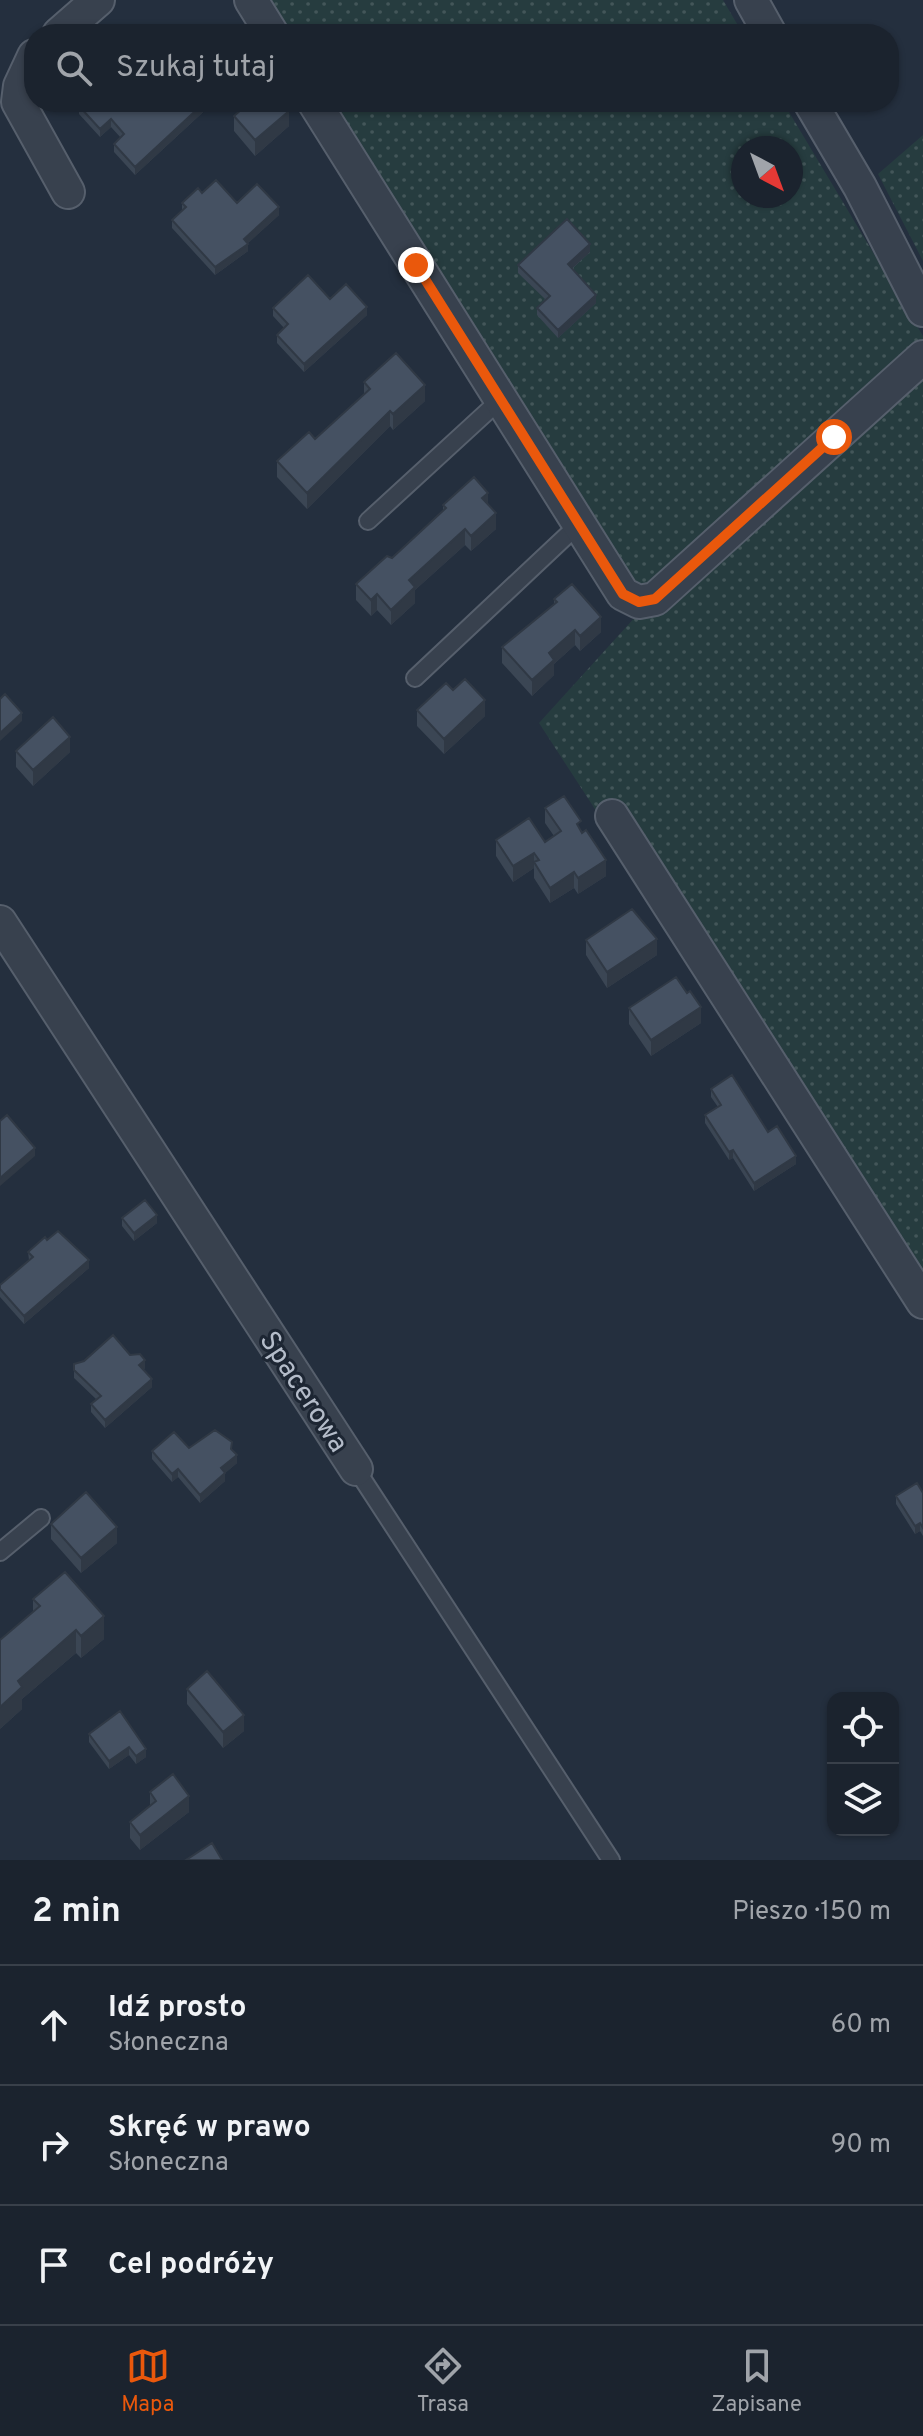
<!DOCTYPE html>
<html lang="pl">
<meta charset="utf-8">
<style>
:root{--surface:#1b232e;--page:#242b36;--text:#f1f3f6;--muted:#a0a4aa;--line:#39404a;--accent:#ea580c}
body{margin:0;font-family:Overpass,sans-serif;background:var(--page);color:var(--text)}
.controls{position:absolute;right:24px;bottom:24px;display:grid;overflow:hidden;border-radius:16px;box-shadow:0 2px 6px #0004}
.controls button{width:72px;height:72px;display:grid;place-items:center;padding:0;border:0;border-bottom:2px solid var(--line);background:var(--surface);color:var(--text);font:40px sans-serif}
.compass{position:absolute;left:731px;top:136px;width:72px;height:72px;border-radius:50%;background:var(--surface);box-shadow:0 2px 6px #0004;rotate:139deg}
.stop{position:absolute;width:24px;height:24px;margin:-18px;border:6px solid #ea580c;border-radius:50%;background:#fff}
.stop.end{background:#ea580c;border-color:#fff;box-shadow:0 2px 8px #0008}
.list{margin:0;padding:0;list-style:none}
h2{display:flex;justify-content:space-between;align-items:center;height:104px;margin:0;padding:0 32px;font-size:34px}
h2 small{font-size:26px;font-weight:400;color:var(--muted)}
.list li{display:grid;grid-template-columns:52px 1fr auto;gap:24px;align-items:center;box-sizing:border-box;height:120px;padding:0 32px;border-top:2px solid var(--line)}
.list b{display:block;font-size:30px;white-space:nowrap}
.list p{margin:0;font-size:26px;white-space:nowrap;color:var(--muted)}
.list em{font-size:26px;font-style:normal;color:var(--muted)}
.icon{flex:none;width:44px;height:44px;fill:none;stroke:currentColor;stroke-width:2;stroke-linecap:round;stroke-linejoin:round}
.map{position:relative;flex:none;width:923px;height:1860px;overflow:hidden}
.search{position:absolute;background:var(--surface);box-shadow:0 2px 6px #0004;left:24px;right:24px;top:24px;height:88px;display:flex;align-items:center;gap:20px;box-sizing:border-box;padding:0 28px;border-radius:32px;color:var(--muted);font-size:30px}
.sheet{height:464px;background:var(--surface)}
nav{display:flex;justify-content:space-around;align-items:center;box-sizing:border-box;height:112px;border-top:2px solid var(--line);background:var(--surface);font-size:22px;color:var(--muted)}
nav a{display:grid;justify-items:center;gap:4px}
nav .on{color:var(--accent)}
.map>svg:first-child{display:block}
.grass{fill:url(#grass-dots);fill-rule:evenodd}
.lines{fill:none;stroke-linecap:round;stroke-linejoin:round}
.service-casing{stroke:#565f6c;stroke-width:20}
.minor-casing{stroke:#565f6c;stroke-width:36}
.service{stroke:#38414e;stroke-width:16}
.minor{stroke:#38414e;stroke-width:32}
.wall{fill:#3b4654}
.shaded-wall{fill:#303945}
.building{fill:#455162;stroke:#303945;stroke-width:2}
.route{stroke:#ea580c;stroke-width:10}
.labels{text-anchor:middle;stroke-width:6;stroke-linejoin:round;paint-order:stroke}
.street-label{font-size:28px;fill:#b4bcc9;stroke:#1d2633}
</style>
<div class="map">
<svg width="923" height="1860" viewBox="0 0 923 1860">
<defs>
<pattern id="grass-dots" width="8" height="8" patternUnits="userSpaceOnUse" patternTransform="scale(2)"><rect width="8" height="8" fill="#263c3f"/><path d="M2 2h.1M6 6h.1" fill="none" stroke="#435659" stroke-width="1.8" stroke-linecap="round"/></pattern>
</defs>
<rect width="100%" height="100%" fill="#242f3e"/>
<!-- grass -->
<path class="grass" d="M271 0H723L743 34H292Z
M333 102H783L923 336V1314L539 723 637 615ZM743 148H791V196H743Z
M923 135V261L878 174Z"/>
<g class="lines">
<defs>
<path id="service" d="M368 521 501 399
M415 678 579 524
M356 1469 611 1860
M0 1552 41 1518"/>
<path id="minor" d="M251 0 272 34
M751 0 770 34
M59 34 98 0
M34 56 20 86 18 102 68 192
M314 102 623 594 639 602 655 599 923 357
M810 102 860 187 923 310
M612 816 923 1302
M0 922 356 1469"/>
</defs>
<!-- service casing -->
<use href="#service" class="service-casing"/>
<!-- minor casing -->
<use href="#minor" class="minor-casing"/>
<!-- service -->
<use href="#service" class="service"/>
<!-- minor -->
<use href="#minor" class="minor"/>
</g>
<!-- wall -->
<path class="wall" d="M160 102H214L135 175 114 152V144L121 138 111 127 100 137 79 114V106L152 109Z
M234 116 289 126 255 156 234 131Z
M202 193 279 215 248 243V251L215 275 172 228V220L182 211V203Z
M590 252 572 269 596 303 558 338 537 315V308L545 299 518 273V265Z
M330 299 367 315 304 372 277 343V335L284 328 273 316V308Z
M364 382 425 401 393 430 390 426 307 509 277 477V461L315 439 364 394Z
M443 505H488L496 529 471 551 465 545 415 590V603L391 625 377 610 371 616 356 600V584L392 558 443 511Z
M554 599 601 632 580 651 575 645 554 664V675L532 696 502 663V647L554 605Z
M453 690 485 716 444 754 417 726V710Z
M16 751 70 752 33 786 16 767Z
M545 808 581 830 606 876 578 894 574 888 550 903 534 878V868L513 882 496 856V840L545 842 554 836 545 823Z
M586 940 657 955 607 988 586 955Z
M629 1008 701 1023 651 1056 629 1024Z
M711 1089 768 1132 796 1164 754 1191 733 1158 729 1160 705 1123V1115L718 1107 711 1097Z
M122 1218 157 1223 134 1241 122 1226Z
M47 1240 89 1268 24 1324 0 1297V1285L29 1260 28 1252Z
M130 1355 145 1368 143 1370 152 1387 105 1428 91 1412V1404L96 1399 74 1378V1364Z
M189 1448 232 1450 237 1463 225 1473V1481L200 1503 178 1477 172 1482 152 1459V1451Z
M923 1493V1536L920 1531 915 1534 896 1504V1496Z
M51 1524 117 1543 81 1573 51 1539Z
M33 1599 104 1639 81 1658 76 1653 22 1699V1709L0 1729 33 1611Z
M187 1689 244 1731 223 1748 187 1704Z
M120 1711 146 1757 136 1764 129 1755 109 1769 89 1742V1734Z
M150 1792 189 1812 140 1850 130 1838V1822L150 1805Z"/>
<!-- shaded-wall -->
<path class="shaded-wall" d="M205 102H214L135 175V167Z
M289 111V126L255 156V140Z
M111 119V127L100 137V129Z
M279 207V215L244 247 248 244V251L215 275V267Z
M590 244V252L568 272V264Z
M596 295V303L558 338V330Z
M367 307V315L304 372V364Z
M425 385V401L393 430V414Z
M390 411V426L307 509V493Z
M488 493V508L482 498Z
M496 513V529L471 551V536Z
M465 529V545L415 590V603L391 625V610L409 580Z
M377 594V610L371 616V600Z
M601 617V632L580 651V636Z
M575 630V645L554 664V675L532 696V680L549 653Z
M485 700V716L444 754V739Z
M22 713V721L0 741V733Z
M70 737V752L33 786V770Z
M534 853V868L513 882V866Z
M606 860V876L578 894V878Z
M574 872V888L550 903V888Z
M657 939V955L607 988V972Z
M701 1007V1023L651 1056V1040Z
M35 1148V1156L0 1186V1178Z
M733 1150V1158L729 1160V1152Z
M796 1156V1164L754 1191V1183Z
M157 1215V1223L134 1241V1233Z
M89 1260V1268L24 1324V1316Z
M145 1360V1368L139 1373V1365Z
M152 1379V1387L105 1428V1420Z
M237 1455V1463L223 1475 225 1473V1481L200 1503V1495L221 1468Z
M178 1469V1477L172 1482V1474Z
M920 1523V1531L915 1534V1526Z
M117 1527V1543L81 1573V1558Z
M104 1616V1639L81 1658V1636Z
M76 1630V1653L22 1699V1709L0 1729V1707L18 1681Z
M244 1715V1731L223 1748V1732Z
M129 1747V1755L109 1769V1761Z
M146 1749V1757L136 1764V1756Z
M189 1796V1812L140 1850V1835Z"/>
<!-- building -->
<path class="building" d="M84 102H145L152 109 160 102H205L135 167 114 144 124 134 111 119 100 129 79 106Z
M250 102H281L289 111 255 140 234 116Z
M216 180 237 203 257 184 279 207 244 239 248 244 215 267 172 220 186 207 182 203 198 188 202 193Z
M567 219 590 244 568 264 596 295 558 330 537 308 550 296 518 265Z
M308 275 330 299 346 284 367 307 304 364 277 335 288 324 273 308Z
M396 353 425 385 393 414 390 411 307 493 277 461 309 432 315 439 370 389 364 382Z
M474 477 488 493 482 498 496 513 471 536 465 529 409 580 415 587 391 610 377 594 371 600 356 584 387 556 392 558 446 508 443 505Z
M572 584 601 617 580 636 575 630 549 653 554 660 532 680 502 647 557 602 554 599Z
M465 679 485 700 444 739 417 710 446 683 453 690Z
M5 694 22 713 0 733V699Z
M53 717 70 737 33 770 16 751Z
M564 796 581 821 577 824 582 833 586 830 606 860 578 878 574 872 550 888 534 862 539 860 534 853 513 866 496 840 529 818 545 842 561 831 545 808Z
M632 909 657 939 607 972 586 940Z
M676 977 687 993 690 991 701 1007 651 1040 629 1008Z
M732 1075 768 1132 777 1126 796 1156 754 1183 733 1150 729 1152 705 1115 721 1105 711 1089Z
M7 1115 35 1148 0 1178V1121Z
M145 1200 157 1215 134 1233 122 1218Z
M58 1231 89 1260 24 1316 0 1289V1285L33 1257 28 1252 45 1237 47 1240Z
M113 1335 130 1355 140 1354 145 1360 139 1365 152 1379 105 1420 91 1404 101 1396 74 1370V1364L84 1361Z
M215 1430 232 1442 231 1449 237 1455 221 1468 225 1473 200 1495 178 1469 172 1474 152 1451 174 1432 189 1448Z
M917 1483 923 1493V1528L920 1523 915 1526 896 1496Z
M86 1492 117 1527 81 1558 51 1524Z
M65 1572 104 1616 81 1636 76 1630 18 1681 22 1687 0 1707V1640L40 1606 33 1599Z
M207 1671 244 1715 223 1732 187 1689Z
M120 1711 146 1749 136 1756 129 1747 109 1761 89 1734Z
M173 1774 189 1796 140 1835 130 1822 156 1801 150 1792Z
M212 1843 222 1860H186Z"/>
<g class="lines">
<!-- route -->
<path class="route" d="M416 265 623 594 639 602 655 599 834 437"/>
</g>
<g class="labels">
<!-- street labels -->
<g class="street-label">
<text transform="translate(305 1391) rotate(57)" y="10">Spacerowa</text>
</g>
</g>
</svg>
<div class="controls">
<button><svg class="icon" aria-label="locate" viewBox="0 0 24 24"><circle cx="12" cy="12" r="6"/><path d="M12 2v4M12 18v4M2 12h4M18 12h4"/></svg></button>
<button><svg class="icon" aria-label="layers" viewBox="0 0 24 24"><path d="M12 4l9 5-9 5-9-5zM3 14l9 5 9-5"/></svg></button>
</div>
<svg class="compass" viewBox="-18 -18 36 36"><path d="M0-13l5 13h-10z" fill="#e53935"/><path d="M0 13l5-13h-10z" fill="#a0a4aa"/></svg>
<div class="stop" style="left:834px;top:437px"></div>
<div class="stop end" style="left:416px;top:265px"></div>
<div class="search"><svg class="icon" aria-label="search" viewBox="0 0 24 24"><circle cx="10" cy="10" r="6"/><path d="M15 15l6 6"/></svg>Szukaj tutaj</div>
</div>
<section class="sheet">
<h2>2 min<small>Pieszo · 150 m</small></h2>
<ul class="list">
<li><svg class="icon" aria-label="ahead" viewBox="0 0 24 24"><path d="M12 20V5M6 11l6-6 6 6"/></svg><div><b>Idź prosto</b><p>Słoneczna</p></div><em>60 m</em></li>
<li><svg class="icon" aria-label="right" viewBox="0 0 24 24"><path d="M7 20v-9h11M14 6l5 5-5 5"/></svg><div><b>Skręć w prawo</b><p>Słoneczna</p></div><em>90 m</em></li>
<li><svg class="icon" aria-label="arrive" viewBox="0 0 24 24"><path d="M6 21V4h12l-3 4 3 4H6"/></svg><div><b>Cel podróży</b></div></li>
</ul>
</section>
<nav>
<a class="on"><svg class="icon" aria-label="map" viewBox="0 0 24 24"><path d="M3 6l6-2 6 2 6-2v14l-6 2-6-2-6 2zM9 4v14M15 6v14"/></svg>Mapa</a>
<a><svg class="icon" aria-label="directions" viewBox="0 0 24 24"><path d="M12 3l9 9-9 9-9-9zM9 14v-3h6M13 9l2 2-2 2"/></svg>Trasa</a>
<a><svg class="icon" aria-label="saved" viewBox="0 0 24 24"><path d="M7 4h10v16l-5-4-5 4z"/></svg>Zapisane</a>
</nav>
